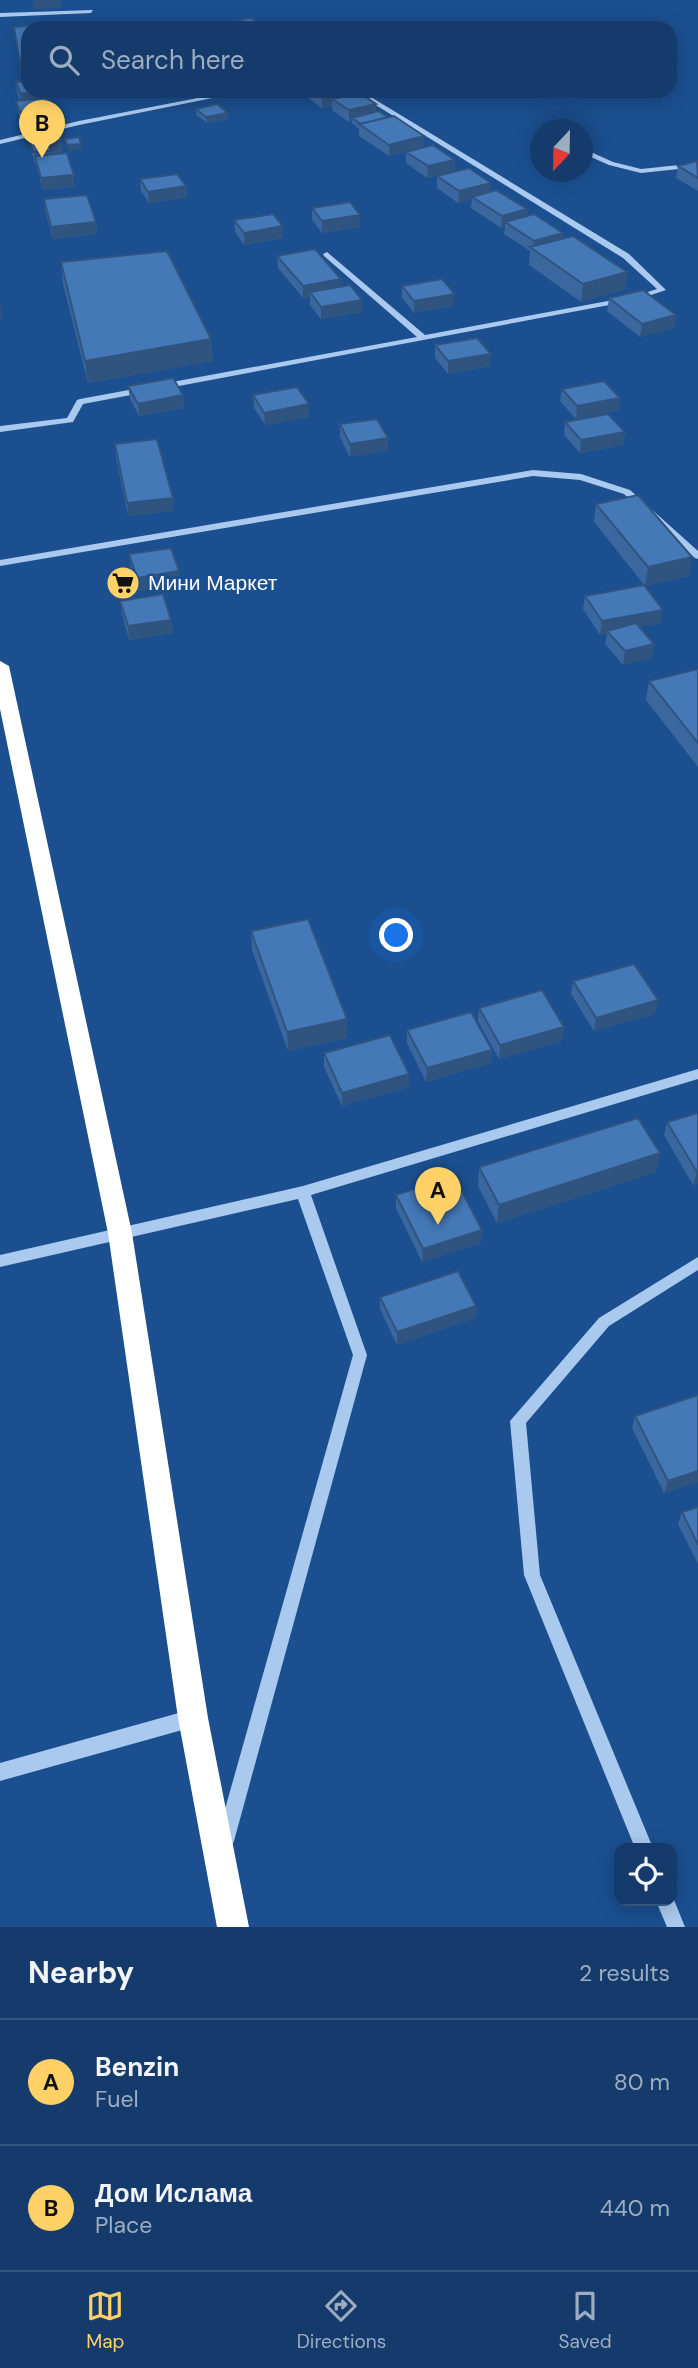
<!DOCTYPE html>
<meta charset="utf-8">
<style>
:root{--surface:#143b6b;--page:#1d4271;--text:#f1f3f6;--muted:#9dadc1;--line:#33557e;--accent:#ffd166}
body{margin:0;font-family:"DM Sans",sans-serif;background:var(--page);color:var(--text)}
.controls{position:absolute;right:21px;bottom:21px;display:grid;overflow:hidden;border-radius:14px;box-shadow:0 4px 18px #0003}
.controls button{width:63px;height:63px;display:grid;place-items:center;padding:0;border:0;border-bottom:2px solid var(--line);background:var(--surface);color:var(--text);font:35px sans-serif}
.compass{position:absolute;left:530px;top:119px;width:63px;height:63px;border-radius:50%;background:var(--surface);box-shadow:0 4px 18px #0003;rotate:202deg}
.you{position:absolute;left:397px;top:936px;width:24px;height:24px;margin:-18px;border:5px solid #fff;border-radius:50%;background:#1a73e8;box-shadow:0 0 0 10px #1a73e833}
.badge{display:grid;place-items:center;width:46px;height:46px;border-radius:50%;background:var(--accent);color:#111;font-size:23px;font-weight:700}
.pin{position:absolute;translate:-50% -58px;filter:drop-shadow(0 2px 4px #0008)}
.pin::after{content:'';position:absolute;top:37px;width:24px;height:21px;background:inherit;clip-path:polygon(0 0,100% 0,50% 100%)}
.list{margin:0;padding:0;list-style:none}
h2{display:flex;justify-content:space-between;align-items:center;height:91px;margin:0;padding:0 28px;font-size:30px}
h2 small{font-size:23px;font-weight:400;color:var(--muted)}
.list li{display:grid;grid-template-columns:46px 1fr auto;gap:21px;align-items:center;box-sizing:border-box;height:126px;padding:0 28px;border-top:2px solid var(--line)}
.list b{display:block;font-size:26px;white-space:nowrap}
.list p{margin:0;font-size:23px;white-space:nowrap;color:var(--muted)}
.list em{font-size:23px;font-style:normal;color:var(--muted)}
.icon{flex:none;width:38px;height:38px;fill:none;stroke:currentColor;stroke-width:2;stroke-linecap:round;stroke-linejoin:round}
.map{position:relative;flex:none;width:698px;height:1927px;overflow:hidden}
.search{position:absolute;background:var(--surface);box-shadow:0 4px 18px #0003;left:21px;right:21px;top:21px;height:77px;display:flex;align-items:center;gap:18px;box-sizing:border-box;padding:0 24px;border-radius:21px;color:var(--muted);font-size:26px}
.sheet{height:343px;background:var(--surface)}
nav{display:flex;justify-content:space-around;align-items:center;box-sizing:border-box;height:98px;border-top:2px solid var(--line);background:var(--surface);font-size:19px;color:var(--muted)}
nav a{display:grid;justify-items:center;gap:4px}
nav .on{color:var(--accent)}
.map>svg:first-child{display:block}
.lines{fill:none;stroke-linecap:round;stroke-linejoin:round}
.minor{fill:#a9c9ee;fill-rule:evenodd}
.highway{fill:#fff;fill-rule:evenodd}
.wall{fill:#3a679d}
.shaded-wall{fill:#305480}
.building{fill:#4478b7;stroke:#305480;stroke-width:2}
.labels{text-anchor:middle;stroke-width:5;stroke-linejoin:round;paint-order:stroke}
.far-poi-label{font-size:21px;fill:#fff;stroke:#1b4f8f;text-anchor:start}
</style>
<div class="map">
<svg width="698" height="1927" viewBox="0 0 698 1927">
<rect width="100%" height="100%" fill="#1b4f8f"/>
<g class="lines">
<!-- minor -->
<path class="minor" d="M93 10 91 13 0 17V13Z
M234 91H247L79 125 0 144V140L79 121Z
M353 91H361L629 254 666 290 636 300 83 404 73 422 0 432V426L67 418 77 400 80 399 417 337 324 256 323 254 327 252 425 335 635 296 657 289 623 258Z
M582 148 613 162 641 169 698 163V167L641 173 609 165 582 153Z
M533 470 581 474 630 490 698 551V559L695 558 624 494 580 480 533 476 0 566V560Z
M698 1069V1079L311 1195 367 1355 234 1841 231 1847 225 1850 219 1847 216 1841 353 1355 298 1199 0 1267V1255L303 1186Z
M698 1257V1270L609 1326 526 1423 540 1575 653 1848H635L524 1575 510 1421 599 1318Z
M193 1709 199 1712 202 1718 199 1724 193 1727 0 1781V1763Z
M672 1895 685 1927H667L656 1901H672Z"/>
<!-- highway -->
<path class="highway" d="M0 661 9 666 132 1233 208 1718 249 1927H217L178 1718 108 1233 0 709Z"/>
</g>
<!-- wall -->
<path class="wall" d="M16 82 28 91H49L50 102H47L50 109 51 121 22 124 18 112 16 101H20L17 93Z
M163 91H201L170 97Z
M301 91H354V94L424 147 455 160 454 171 427 178 406 163V152L389 156 359 136V129L352 123V121L349 122 332 110V106L322 108 301 93Z
M196 109 228 119 207 123 196 115Z
M29 139 63 152 51 153V154L75 187 43 190 36 164H35L31 150Z
M698 161V191L676 178 678 166Z
M437 176 491 183 490 192 527 209 526 216 563 233V239L627 272 625 289 581 302 529 265 530 251 504 234 505 227 501 228 471 208 472 199 458 203 437 188Z
M140 179 186 186 187 197 149 203 141 191Z
M44 199 96 222 97 234 53 239 45 211Z
M312 208 360 227 322 233 312 220Z
M234 220 283 226V238L244 245 235 232Z
M277 256 341 287 362 312 321 319 310 305V297L303 298 278 268Z
M61 262 211 339 213 361 88 383 63 284Z
M402 286 454 306 414 313 402 298Z
M609 298 676 315 674 328 640 337 607 311Z
M435 345 490 366 448 374 435 358Z
M128 386 183 395 184 408 139 416 130 399Z
M562 389 620 398 618 410 576 419 560 401Z
M253 395 309 404V417L265 425 254 408Z
M565 422 625 432 623 445 580 453 564 435Z
M340 424 388 438V451L350 457 340 437Z
M115 444 173 498 174 511 128 516 116 457Z
M596 504 689 576 645 586 594 522Z
M129 554 180 585 139 591 131 567Z
M585 596 661 623 640 627 654 644 652 658 623 665 605 644 607 634 600 635 583 609Z
M120 601 171 620 173 633 129 640 122 614Z
M698 669V767L646 700 649 681Z
M251 931 347 1019V1038L288 1051 252 950Z
M573 981 655 1014 594 1031 571 994Z
M479 1008 562 1041 499 1059 478 1021Z
M407 1030 492 1050 491 1063 426 1082 407 1043Z
M324 1053 409 1087 342 1106 324 1067Z
M698 1113V1184L693 1185 664 1135 667 1122Z
M479 1167 656 1172 497 1223 478 1186Z
M396 1195 482 1230 481 1243 422 1262 396 1208Z
M380 1297 476 1306 475 1318 397 1345 380 1309Z
M698 1395V1482L664 1493 632 1428 635 1416Z
M698 1507V1564L678 1524 682 1512Z"/>
<!-- shaded-wall -->
<path class="shaded-wall" d="M33 0H61L62 7 34 10Z
M28 57V73H21L19 58Z
M42 91H49L50 102 21 104 20 93Z
M169 91H201L170 97Z
M347 91H354V101L332 99V106L322 108V97Z
M376 104V116L352 118V121L349 122V110Z
M50 109 51 121 22 124 20 112Z
M228 113V119L207 123 206 117Z
M424 136V148L389 156V145Z
M62 140 63 152 51 153 48 142Z
M81 144 82 150 68 151 67 145Z
M455 160 454 171 427 178 428 166Z
M74 175 75 187 43 190 41 178Z
M491 183 490 194 472 197V199L458 203 459 191Z
M186 186 187 197 149 203 148 192Z
M527 209 526 221 505 222V227L501 228 502 216Z
M360 215V227L322 233V221Z
M96 222 97 234 53 239 51 227Z
M283 226V238L244 245V233Z
M563 233 562 245 533 250 534 241Z
M627 272 625 289 581 302 583 284Z
M341 279V291L310 292V297L303 298V286Z
M455 294 454 306 414 313V301Z
M362 300V312L321 319V307Z
M0 305H1L3 318H0Z
M676 315 674 328 640 337 642 324Z
M211 339 213 361 88 383 85 361Z
M491 354 490 366 448 374V361Z
M183 395 184 408 139 416 138 404Z
M620 398 618 410 576 419 577 406Z
M309 404V417L265 425 264 413Z
M625 432 623 445 580 453 581 440Z
M388 438V451L350 457V444Z
M173 498 174 511 128 516 127 503Z
M692 557 689 576 645 586 648 567Z
M179 571 180 585 139 591 137 578Z
M663 610 661 623 609 633 607 631V634L600 635 602 621Z
M171 620 173 633 129 640 128 626Z
M654 644 652 658 623 665 625 651Z
M658 1000 655 1014 594 1031 596 1018Z
M347 1019V1038L288 1051 287 1032Z
M564 1027 562 1041 499 1059 500 1045Z
M492 1050 491 1063 426 1082 427 1068Z
M409 1074V1087L342 1106V1093Z
M660 1153 656 1172 497 1223 499 1205Z
M697 1172H698V1184L693 1185Z
M482 1230 481 1243 422 1262 423 1249Z
M476 1306 475 1318 397 1345V1332Z
M698 1471V1482L664 1493 668 1481Z"/>
<!-- building -->
<path class="building" d="M251 18 266 28H224L219 24Z
M80 22 82 28H28V57L19 58 14 27Z
M28 81V91H42L20 93 16 82Z
M314 91H347L322 97Z
M360 93 376 104 349 110 332 99Z
M45 98 50 109 20 112 16 101Z
M217 104 228 113 206 117 196 109Z
M378 111 388 117 361 124 352 118Z
M394 116 424 136 389 145 359 124Z
M59 136 62 140 48 142 51 151 33 152 29 139Z
M79 137 81 144 67 145 65 139Z
M433 145 455 160 428 166 406 152Z
M67 153 74 175 41 178 35 156Z
M697 161 698 178 678 166Z
M469 168 491 183 459 191 437 176Z
M177 174 186 186 148 192 140 179Z
M496 190 527 209 502 216 472 197Z
M87 195 96 222 51 227 44 199Z
M350 202 360 215 322 221 312 208Z
M273 214 283 226 244 233 234 220Z
M534 214 563 233 534 241 505 222Z
M573 236 627 272 583 284 530 247Z
M315 249 341 279 303 286 277 256Z
M167 251 211 339 85 361 61 262Z
M442 279 455 294 414 301 402 286Z
M350 285 362 300 321 307 310 292Z
M643 290 676 315 642 324 609 298Z
M477 338 491 354 448 361 435 345Z
M173 378 183 395 138 404 128 386Z
M604 381 620 398 577 406 562 389Z
M297 387 309 404 264 413 253 395Z
M608 414 625 432 581 440 565 422Z
M377 419 388 438 350 444 340 424Z
M157 439 173 498 127 503 115 444Z
M638 495 692 557 648 567 596 504Z
M171 548 179 571 137 578 129 554Z
M644 585 663 610 602 621 585 596Z
M163 594 171 620 128 626 120 601Z
M636 623 654 644 625 651 607 631Z
M698 669V743L649 681Z
M308 919 347 1019 287 1032 251 931Z
M634 964 658 1000 596 1018 573 981Z
M542 990 564 1027 500 1045 479 1008Z
M471 1012 492 1050 427 1068 407 1030Z
M390 1035 409 1074 342 1093 324 1053Z
M698 1113V1172H697L667 1122Z
M638 1118 660 1153 499 1205 479 1167Z
M454 1176 482 1230 423 1249 396 1195Z
M458 1271 476 1306 397 1332 380 1297Z
M698 1395V1471L668 1481 635 1416Z
M698 1507V1545L682 1512Z"/>
<!-- icons -->
<defs>
<symbol id="supermarket-disc" viewBox="-11 -11 22 22"><circle r="9.5" fill="#ffd166" stroke="#1b4f8f"/><path d="M-6-5.5h2.5l.6 2H6L4.5 2H-2.5L-4.4-4H-6ZM-1.5 3.2a1.3 1.3 0 1 0 .1 0ZM3 3.2a1.3 1.3 0 1 0 .1 0Z" fill="#111"/></symbol>
</defs>
<g fill-rule="evenodd">
<use href="#supermarket-disc" x="104" y="564" width="38" height="38"/>
</g>
<g class="labels">
<!-- far-poi labels -->
<g class="far-poi-label">
<text x="148" y="590">Мини Маркет</text>
</g>
</g>
</svg>
<div class="controls">
<button><svg class="icon" aria-label="locate" viewBox="0 0 24 24"><circle cx="12" cy="12" r="6"/><path d="M12 2v4M12 18v4M2 12h4M18 12h4"/></svg></button>
</div>
<svg class="compass" viewBox="-18 -18 36 36"><path d="M0-13l5 13h-10z" fill="#e53935"/><path d="M0 13l5-13h-10z" fill="#9dadc1"/></svg>
<div class="you"></div>
<div class="pin badge" style="left:438px;top:1225px">A</div>
<div class="pin badge" style="left:42px;top:158px">B</div>
<div class="search"><svg class="icon" aria-label="search" viewBox="0 0 24 24"><circle cx="10" cy="10" r="6"/><path d="M15 15l6 6"/></svg>Search here</div>
</div>
<section class="sheet">
<h2>Nearby<small>2 results</small></h2>
<ul class="list">
<li><span class="badge">A</span><div><b>Benzin</b><p>Fuel</p></div><em>80 m</em></li>
<li><span class="badge">B</span><div><b>Дом Ислама</b><p>Place</p></div><em>440 m</em></li>
</ul>
</section>
<nav>
<a class="on"><svg class="icon" aria-label="map" viewBox="0 0 24 24"><path d="M3 6l6-2 6 2 6-2v14l-6 2-6-2-6 2zM9 4v14M15 6v14"/></svg>Map</a>
<a><svg class="icon" aria-label="directions" viewBox="0 0 24 24"><path d="M12 3l9 9-9 9-9-9zM9 14v-3h6M13 9l2 2-2 2"/></svg>Directions</a>
<a><svg class="icon" aria-label="saved" viewBox="0 0 24 24"><path d="M7 4h10v16l-5-4-5 4z"/></svg>Saved</a>
</nav>
